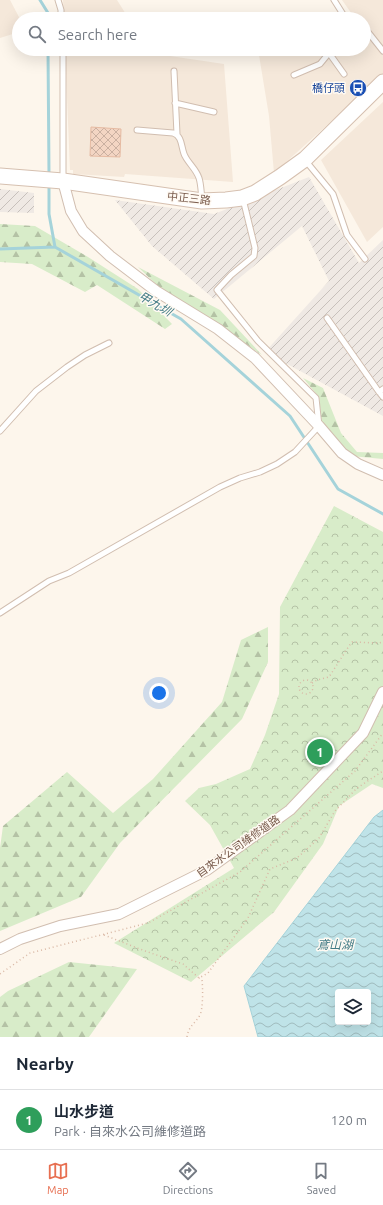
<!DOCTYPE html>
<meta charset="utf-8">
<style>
:root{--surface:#fff;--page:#f6f6f7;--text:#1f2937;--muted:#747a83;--line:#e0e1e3;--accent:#e76f51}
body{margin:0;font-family:Ubuntu,"Noto Sans TC",sans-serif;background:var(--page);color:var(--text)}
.controls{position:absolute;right:12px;bottom:12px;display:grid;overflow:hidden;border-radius:4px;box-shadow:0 4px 16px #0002}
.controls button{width:36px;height:36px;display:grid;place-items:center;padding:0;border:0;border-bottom:1px solid var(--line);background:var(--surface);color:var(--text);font:20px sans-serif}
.you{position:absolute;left:159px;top:693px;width:14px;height:14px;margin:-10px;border:3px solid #fff;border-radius:50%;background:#1a73e8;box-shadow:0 0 0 6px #1a73e833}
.badge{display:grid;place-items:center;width:26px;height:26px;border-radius:50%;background:var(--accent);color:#fff;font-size:13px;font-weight:700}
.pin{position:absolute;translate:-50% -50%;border:2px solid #fff;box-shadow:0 1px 4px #0006}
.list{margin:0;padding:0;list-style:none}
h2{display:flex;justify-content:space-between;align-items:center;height:52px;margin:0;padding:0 16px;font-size:17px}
h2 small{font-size:13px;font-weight:400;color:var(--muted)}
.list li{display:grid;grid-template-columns:26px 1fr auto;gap:12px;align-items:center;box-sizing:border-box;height:60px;padding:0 16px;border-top:1px solid var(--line)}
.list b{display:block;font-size:15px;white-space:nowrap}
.list p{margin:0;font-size:13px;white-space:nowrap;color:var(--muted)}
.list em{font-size:13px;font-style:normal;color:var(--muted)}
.icon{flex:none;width:22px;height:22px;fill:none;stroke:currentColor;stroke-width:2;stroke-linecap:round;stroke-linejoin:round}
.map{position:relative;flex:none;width:383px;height:1037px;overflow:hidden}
.search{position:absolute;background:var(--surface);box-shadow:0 4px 16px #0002;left:12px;right:12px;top:12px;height:44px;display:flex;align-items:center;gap:10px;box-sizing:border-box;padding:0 14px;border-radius:22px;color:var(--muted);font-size:15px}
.sheet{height:112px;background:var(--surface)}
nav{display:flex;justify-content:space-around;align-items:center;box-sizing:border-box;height:56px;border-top:1px solid var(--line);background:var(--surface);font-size:11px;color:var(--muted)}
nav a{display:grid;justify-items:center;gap:2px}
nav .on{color:var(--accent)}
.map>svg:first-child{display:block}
.residential{fill:#f5e8da}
.industrial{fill:url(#industrial-furrows)}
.forest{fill:url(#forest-firs)}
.park{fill:url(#park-crowns)}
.water{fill:url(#water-waves);stroke:#a5d3da;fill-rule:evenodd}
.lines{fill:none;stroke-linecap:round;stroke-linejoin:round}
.stream{stroke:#a5d3da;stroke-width:3}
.building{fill:url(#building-cross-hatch);stroke:#e6bba3}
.lane-casing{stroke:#d1beb0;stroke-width:7}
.street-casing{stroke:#d1beb0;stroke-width:12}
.secondary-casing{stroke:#d6c0b0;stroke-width:17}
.path{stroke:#d9b8a5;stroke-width:1.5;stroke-dasharray:1 3;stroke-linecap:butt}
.lane{stroke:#fff;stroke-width:5}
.street{stroke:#fff;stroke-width:10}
.secondary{stroke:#fff;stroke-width:15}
.labels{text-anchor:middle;stroke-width:3;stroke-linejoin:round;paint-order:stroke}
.transit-label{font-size:11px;fill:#164399;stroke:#fffaf3;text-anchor:end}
.street-label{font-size:11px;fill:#7a5c4d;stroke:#fffaf3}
.water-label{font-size:12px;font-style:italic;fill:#437c86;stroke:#fffaf3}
</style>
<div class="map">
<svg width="383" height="1037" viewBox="0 0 383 1037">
<defs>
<pattern id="industrial-furrows" width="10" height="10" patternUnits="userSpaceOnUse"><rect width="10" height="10" fill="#efe9e4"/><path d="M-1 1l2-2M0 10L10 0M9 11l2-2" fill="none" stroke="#c7c0bb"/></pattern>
<pattern id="forest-firs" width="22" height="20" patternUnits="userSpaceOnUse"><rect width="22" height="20" fill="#d8ecc9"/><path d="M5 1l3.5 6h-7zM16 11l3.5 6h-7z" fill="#b4c2a5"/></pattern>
<pattern id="park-crowns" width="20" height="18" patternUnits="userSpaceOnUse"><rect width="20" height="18" fill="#d8ecc9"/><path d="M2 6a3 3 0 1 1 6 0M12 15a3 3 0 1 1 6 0" fill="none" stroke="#b4c2a5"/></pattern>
<pattern id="water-waves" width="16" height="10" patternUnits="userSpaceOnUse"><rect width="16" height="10" fill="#bfe3e8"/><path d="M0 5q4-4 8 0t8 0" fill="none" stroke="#a0bbbe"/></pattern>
<pattern id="building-cross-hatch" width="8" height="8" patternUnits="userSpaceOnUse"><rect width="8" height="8" fill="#f3d5c3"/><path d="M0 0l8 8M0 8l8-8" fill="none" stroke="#cab0a1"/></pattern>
</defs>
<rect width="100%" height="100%" fill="#fdf6ec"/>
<!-- residential -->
<path class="residential" d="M0 0H10L20 19H19V32L0 38Z
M63 0H117L129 19H64Z
M342 0H383V77L336 117 274 173 269 116 258 49H364V19H345L354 17Z
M65 49H162L170 56 224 64 233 182 125 174 124 177 73 174V170H70Z
M383 102V227L367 242 321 160Z"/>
<!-- industrial -->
<path class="industrial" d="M309 177 359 263 383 240V416L265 352 329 281 302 226 214 299 152 246 115 200 214 214Z
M0 189 34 193V213L0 212Z"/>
<!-- forest -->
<path class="forest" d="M0 224 35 226 88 257 138 289 172 324 165 329 97 285 85 292 32 264 0 262Z
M138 267 220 310 262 355 199 312 159 287Z
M303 378 323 388 341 433 357 452 383 453V459L351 456 322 425 319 397Z
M268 627V662L242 719 120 843 81 897 0 931V848L3 826 67 772 113 813 153 779 222 702 241 640Z
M69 962 137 969 89 1037H0V997L8 991Z"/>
<!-- park -->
<path class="park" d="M334 506 383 532V788L372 784 339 806 323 844 274 912 191 982 114 943 234 868 210 825 185 801 199 788 216 784 250 769 265 735 279 694 280 607Z"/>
<!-- water -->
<path class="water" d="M383 810V1037H258L244 986 374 817ZM338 992H368V1022H338Z"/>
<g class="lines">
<!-- stream -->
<path class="stream" d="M40 0 48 13V19
M48 49 49 175
M49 185V214L55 247 181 319 290 416 338 489 383 514
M0 249 55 247"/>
</g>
<!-- building -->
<path class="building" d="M91 127 121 129 120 157 90 156Z"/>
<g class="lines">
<defs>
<path id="lane" d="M58 0 61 10V19
M334 0 346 19
M364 32H368L383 51
M63 49V180
M319 49 329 53 334 49
M174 71 177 134
M294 75 320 64 329 53 344 74
M175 103 214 112
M137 130 173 133C183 136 181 149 185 156 189 164 196 169 199 178 201 184 201 192 202 199
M305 160 333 194 347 235 365 259
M327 318 379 392 383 389
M379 392 383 397
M0 431 36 391 67 367 85 355 109 343
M0 613 49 581 69 573 220 487 240 478 260 472 277 464 295 452 319 426 316 398 258 341 217 290 231 275 254 256 255 248 243 199"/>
<path id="street" d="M63 181 71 211 83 231 110 256 156 291 218 329 255 358 319 426 342 453 358 464 383 475
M0 949 20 939 60 926 119 914 207 870 290 810 363 733 383 692"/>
<path id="secondary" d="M0 176 63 181 202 201 226 200 242 198 255 193 280 177 305 159 383 82"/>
</defs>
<!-- lane casing -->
<use href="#lane" class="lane-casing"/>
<!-- street casing -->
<use href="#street" class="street-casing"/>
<!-- secondary casing -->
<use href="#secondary" class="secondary-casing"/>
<!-- path -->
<path class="path" d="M299 687a7 7 0 1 1 14 0a7 7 0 1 1-14 0Z
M312 683 317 680 329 677 349 646 352 642 379 643 383 642
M104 935 145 951 183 964 199 978 208 973 248 918 270 869 297 858 319 838 335 811 357 788 383 771
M0 974 30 953 148 923 240 872 355 771 383 733
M187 1037C189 1025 195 1024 200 1015 203 1009 203 989 202 980L199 978"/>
<!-- lane -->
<use href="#lane" class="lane"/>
<!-- street -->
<use href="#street" class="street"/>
<!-- secondary -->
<use href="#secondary" class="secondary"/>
</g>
<!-- icons -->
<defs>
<symbol id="bus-disc" viewBox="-11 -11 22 22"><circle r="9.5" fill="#1a4fb4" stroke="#fffaf3"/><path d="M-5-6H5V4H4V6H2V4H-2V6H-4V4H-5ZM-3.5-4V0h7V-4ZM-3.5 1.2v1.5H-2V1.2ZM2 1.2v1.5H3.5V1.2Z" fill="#fff"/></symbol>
</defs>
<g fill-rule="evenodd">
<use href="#bus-disc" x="348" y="78" width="20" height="20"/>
</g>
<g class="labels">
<!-- transit labels -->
<g class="transit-label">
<text x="345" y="92">橋仔頭</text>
</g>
<!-- street labels -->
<g class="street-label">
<text transform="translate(189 198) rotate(6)" y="4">中正三路</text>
<text transform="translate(238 846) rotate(-35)" y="4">自來水公司維修道路</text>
</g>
<!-- water labels -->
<g class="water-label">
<text transform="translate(155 304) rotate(30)" y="4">甲九圳</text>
<text x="335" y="949">鳶山湖</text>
</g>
</g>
</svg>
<div class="controls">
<button><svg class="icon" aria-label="layers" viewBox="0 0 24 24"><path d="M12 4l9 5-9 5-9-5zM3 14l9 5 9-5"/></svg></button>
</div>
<div class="you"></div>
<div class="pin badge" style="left:320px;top:752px;background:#2e9e5b">1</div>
<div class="search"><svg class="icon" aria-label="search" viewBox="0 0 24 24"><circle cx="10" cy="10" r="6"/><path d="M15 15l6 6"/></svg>Search here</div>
</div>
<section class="sheet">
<h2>Nearby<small></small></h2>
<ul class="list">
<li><span class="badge" style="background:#2e9e5b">1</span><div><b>山水步道</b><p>Park · 自來水公司維修道路</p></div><em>120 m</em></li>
</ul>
</section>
<nav>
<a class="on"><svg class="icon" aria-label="map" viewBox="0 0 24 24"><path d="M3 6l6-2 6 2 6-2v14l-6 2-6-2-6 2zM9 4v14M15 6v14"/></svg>Map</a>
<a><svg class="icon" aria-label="directions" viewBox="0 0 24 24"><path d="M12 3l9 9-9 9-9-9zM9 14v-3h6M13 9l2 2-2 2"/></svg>Directions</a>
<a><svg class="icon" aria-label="saved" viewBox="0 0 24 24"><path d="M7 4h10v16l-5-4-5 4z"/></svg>Saved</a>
</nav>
